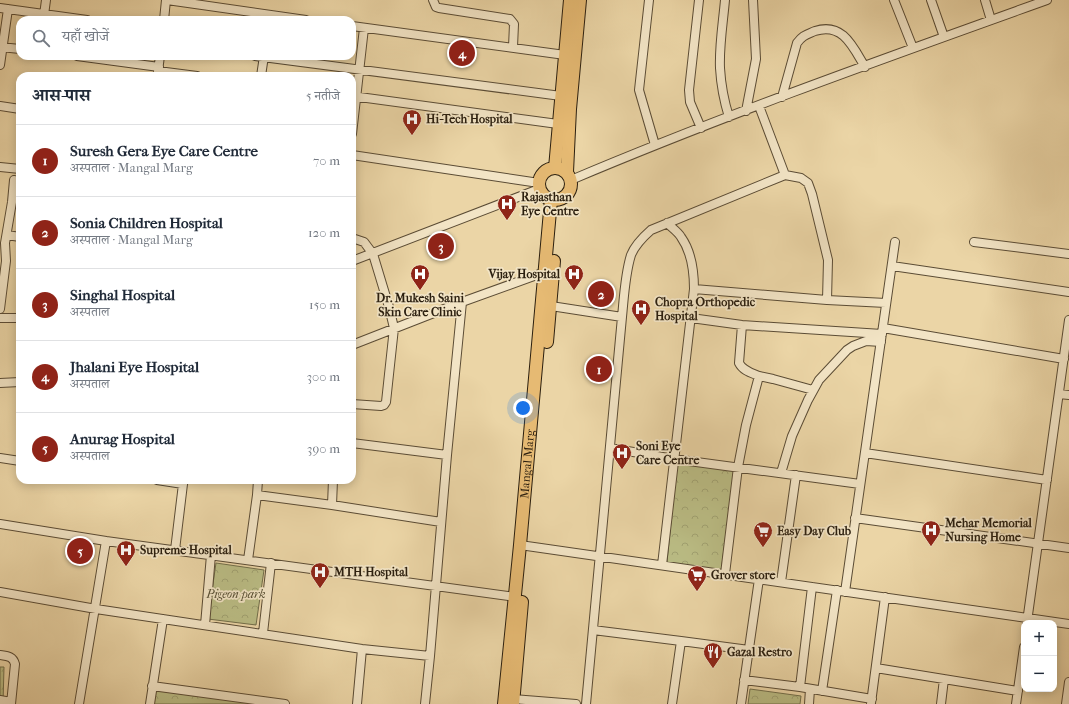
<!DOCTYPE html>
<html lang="hi">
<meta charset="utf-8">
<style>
:root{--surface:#fff;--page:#f6f6f7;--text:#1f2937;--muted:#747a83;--line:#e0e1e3;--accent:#8f2418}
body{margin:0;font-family:"IM FELL French Canon","Noto Serif Devanagari",serif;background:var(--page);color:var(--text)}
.controls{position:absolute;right:12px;bottom:12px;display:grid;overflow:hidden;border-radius:8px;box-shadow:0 2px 10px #0003}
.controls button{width:36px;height:36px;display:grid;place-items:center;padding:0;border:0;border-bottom:1px solid var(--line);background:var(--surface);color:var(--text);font:20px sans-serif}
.you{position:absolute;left:523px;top:408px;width:14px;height:14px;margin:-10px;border:3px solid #fff;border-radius:50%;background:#1a73e8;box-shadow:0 0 0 6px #1a73e833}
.badge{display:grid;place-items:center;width:26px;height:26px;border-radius:50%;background:var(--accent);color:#fff;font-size:13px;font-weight:700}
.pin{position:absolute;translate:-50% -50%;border:2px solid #fff;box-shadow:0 1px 4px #0006}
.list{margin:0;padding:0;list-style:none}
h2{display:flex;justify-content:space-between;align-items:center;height:52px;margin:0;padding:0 16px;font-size:17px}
h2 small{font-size:13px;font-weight:400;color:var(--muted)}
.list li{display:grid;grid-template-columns:26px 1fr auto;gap:12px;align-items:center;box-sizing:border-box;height:72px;padding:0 16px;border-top:1px solid var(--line)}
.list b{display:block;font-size:15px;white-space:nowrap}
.list p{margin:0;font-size:13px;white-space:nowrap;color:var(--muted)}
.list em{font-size:13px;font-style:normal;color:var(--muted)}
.icon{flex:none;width:22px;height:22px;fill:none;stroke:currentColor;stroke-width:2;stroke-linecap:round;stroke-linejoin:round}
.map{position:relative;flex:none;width:1069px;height:704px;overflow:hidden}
.search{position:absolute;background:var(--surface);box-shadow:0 2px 10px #0003;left:16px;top:16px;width:340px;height:44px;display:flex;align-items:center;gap:10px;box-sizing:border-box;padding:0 14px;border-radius:12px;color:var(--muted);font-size:15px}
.panel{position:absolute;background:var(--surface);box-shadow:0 2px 10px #0003;left:16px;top:72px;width:340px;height:412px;border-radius:12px}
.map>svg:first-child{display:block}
.forest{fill:url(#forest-crowns);stroke:#726e4a}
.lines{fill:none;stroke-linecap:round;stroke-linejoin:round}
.street-casing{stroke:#5b4c35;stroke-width:10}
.primary-casing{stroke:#2b1f0f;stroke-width:14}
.street{stroke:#f2e4c5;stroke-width:8}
.primary{stroke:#e6ba73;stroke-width:12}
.labels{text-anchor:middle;stroke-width:3.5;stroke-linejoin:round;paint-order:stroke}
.poi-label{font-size:12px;font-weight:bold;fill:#2b1f0f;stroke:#f2e4c5;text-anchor:start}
.street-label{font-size:12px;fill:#2b1f0f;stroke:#f2e4c5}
.park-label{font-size:12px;font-style:italic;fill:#564e32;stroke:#f2e4c5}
</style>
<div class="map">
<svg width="1069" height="704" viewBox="0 0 1069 704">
<defs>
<pattern id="forest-crowns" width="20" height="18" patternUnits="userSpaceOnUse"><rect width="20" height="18" fill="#babc84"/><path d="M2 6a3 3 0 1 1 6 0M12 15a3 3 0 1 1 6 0" fill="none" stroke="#a0a171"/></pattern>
</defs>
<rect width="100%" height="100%" fill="#ebd5a6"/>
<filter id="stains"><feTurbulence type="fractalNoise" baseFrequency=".005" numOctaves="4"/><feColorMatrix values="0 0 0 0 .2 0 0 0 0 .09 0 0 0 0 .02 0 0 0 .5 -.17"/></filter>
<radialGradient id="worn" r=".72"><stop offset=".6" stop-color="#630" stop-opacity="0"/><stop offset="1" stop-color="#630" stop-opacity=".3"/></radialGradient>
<!-- forest -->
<path class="forest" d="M677 461 734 471 721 572 667 562Z
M216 563 264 570 256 625 208 619Z
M0 667H4L3 704H0Z
M153 689 256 704H150Z
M750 689 801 696 800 704H748Z"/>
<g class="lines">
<defs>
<path id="street" d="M167 0 306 20
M433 0 436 7 439 8 510 19 514 24 513 47
M649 0 639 90 655 145
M699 0 689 90 690 102 701 128
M725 0C723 23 719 46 720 68 721 85 724 101 729 117
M894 0 913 48
M931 0 944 37
M985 0 991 20
M0 8 87 20
M44 15 46 0
M164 20 166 0
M352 26 565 55
M0 47 20 49
M77 56 159 67
M255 56 561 96
M0 65 8 9
M158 71 197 76
M158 71 160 56
M261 76 264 56
M352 96 558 124
M782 97 797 43C803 35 806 35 815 31 843 22 853 47 865 67
M0 106 20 109
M746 111 756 59 753 0
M352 134 364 28
M352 155 539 183
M0 167 20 169
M785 175 801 178 808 183 812 194 828 260 827 300
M571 180C727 114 888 57 1047 0
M667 223C672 228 678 232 681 237 691 251 694 272 694 289L827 300 886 303
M7 235 20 237
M352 238 364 242 373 254 389 307 394 328 386 402 384 405 381 406 352 404
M974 242 1069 254
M352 261 539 189
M892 266 1069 292
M551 306 622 317
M0 309 6 261 5 243 12 202 14 180
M0 318H20
M691 318 742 325 882 334
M742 325 739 363C743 371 752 373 759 376
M883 328 1064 359
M352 345 462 302
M0 383 20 382
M1059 394 1069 395
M352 443 447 455
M610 448 674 459 860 484
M865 453 1047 480
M0 458 20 461
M781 473 792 436 808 400 819 380 847 350 853 346 866 341 881 342
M157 480 183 484 184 480
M257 495 332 505 441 522
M332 505 333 480
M855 518 1069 548
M0 524 106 541
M520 545 1069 624
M175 550 183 484
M248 560 257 495 258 480
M662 565 694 289
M725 574 738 467 746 425 759 376 773 379 813 390
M781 582 796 475
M812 587 800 687 872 699
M0 592 96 609 362 649 430 656 447 455 462 302 545 272
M845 592 895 242
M1027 622 1069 320
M205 625 211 555
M593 630 681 641 672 704
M263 633 271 563
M681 641 749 650
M0 655C7 656 13 656 15 664L11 704
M876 668 1018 691
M744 680 800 687
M152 686 285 704
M822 691 837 590
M513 699 576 704
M0 700 11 702
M871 703 885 597
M79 704 106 541 515 597
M150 704 163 619
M357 704 362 649
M425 704 430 656
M586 704 622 317C624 297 625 274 631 255 635 245 643 237 651 230L785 175 759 106
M741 704 759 579
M809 704 810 689
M941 704 944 679
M1016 704 1024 647
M1066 704 1069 682"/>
<g id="primary">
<circle cx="555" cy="184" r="16"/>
<path d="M555 168 570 0"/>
<path d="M567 172 570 109 580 0"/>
<path d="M547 342 554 261"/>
<path id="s1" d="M504 704 520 545 551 200"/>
<path d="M513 704 522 602"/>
</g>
</defs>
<!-- street casing -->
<use href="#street" class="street-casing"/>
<!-- primary casing -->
<use href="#primary" class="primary-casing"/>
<!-- street -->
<use href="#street" class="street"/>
<!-- primary -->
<use href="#primary" class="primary"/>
</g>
<!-- icons -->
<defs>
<symbol id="hospital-pin" viewBox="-11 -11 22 30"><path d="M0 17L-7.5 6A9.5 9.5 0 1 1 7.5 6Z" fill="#8f2418" stroke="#f2e4c5"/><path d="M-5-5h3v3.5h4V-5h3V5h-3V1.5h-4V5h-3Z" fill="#fff"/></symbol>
<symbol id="supermarket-pin" viewBox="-11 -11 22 30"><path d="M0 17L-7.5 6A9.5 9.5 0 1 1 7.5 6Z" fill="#8f2418" stroke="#f2e4c5"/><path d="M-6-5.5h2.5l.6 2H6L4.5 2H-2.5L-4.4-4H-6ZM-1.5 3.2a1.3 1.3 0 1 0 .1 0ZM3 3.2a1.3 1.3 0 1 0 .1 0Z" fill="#fff"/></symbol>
<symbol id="restaurant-pin" viewBox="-11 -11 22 30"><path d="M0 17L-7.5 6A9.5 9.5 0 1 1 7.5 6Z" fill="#8f2418" stroke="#f2e4c5"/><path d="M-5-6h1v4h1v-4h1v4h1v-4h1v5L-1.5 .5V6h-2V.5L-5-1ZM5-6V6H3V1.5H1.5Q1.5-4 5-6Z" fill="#fff"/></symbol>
</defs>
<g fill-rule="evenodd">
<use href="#hospital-pin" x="401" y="108" width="22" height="30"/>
<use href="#hospital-pin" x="496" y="193" width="22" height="30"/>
<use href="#hospital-pin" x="409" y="263" width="22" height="30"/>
<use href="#hospital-pin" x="563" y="263" width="22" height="30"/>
<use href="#hospital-pin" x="630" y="298" width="22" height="30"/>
<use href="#hospital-pin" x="611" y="442" width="22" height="30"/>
<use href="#hospital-pin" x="920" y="519" width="22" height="30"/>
<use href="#supermarket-pin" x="752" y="520" width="22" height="30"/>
<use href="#hospital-pin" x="115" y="539" width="22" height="30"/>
<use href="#hospital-pin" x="309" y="561" width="22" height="30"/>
<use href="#supermarket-pin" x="686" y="564" width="22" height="30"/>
<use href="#restaurant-pin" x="702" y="641" width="22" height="30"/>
</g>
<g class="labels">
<!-- poi labels -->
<g class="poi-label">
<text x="426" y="123">Hi-Tech Hospital</text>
<text x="521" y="201">Rajasthan<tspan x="521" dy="14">Eye Centre</tspan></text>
<text x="560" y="278" text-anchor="end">Vijay Hospital</text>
<text x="420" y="302" text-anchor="middle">Dr. Mukesh Saini<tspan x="420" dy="14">Skin Care Clinic</tspan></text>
<text x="655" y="306">Chopra Orthopedic<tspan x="655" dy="14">Hospital</tspan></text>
<text x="636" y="450">Soni Eye<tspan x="636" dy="14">Care Centre</tspan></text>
<text x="945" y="527">Mehar Memorial<tspan x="945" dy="14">Nursing Home</tspan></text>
<text x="777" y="535">Easy Day Club</text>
<text x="140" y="554">Supreme Hospital</text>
<text x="334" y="576">MTH Hospital</text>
<text x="711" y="579">Grover store</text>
<text x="727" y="656">Gazal Restro</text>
</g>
<!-- street labels -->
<g class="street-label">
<text dy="4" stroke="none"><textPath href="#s1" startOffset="241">Mangal Marg</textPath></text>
</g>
<!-- park labels -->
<g class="park-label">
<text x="236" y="598">Pigeon park</text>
</g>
</g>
<rect width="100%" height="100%" filter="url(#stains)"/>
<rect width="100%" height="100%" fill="url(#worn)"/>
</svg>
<div class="controls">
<button>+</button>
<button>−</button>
</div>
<div class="you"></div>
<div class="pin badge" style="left:599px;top:369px">1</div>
<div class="pin badge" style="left:601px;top:294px">2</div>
<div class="pin badge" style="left:441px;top:246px">3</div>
<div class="pin badge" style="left:462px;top:53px">4</div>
<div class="pin badge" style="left:80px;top:551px">5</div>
<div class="search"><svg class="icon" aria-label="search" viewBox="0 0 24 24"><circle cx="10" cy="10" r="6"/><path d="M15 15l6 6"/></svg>यहाँ खोजें</div>
<section class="panel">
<h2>आस-पास<small>5 नतीजे</small></h2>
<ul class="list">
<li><span class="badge">1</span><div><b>Suresh Gera Eye Care Centre</b><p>अस्पताल · Mangal Marg</p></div><em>70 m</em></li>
<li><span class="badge">2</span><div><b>Sonia Children Hospital</b><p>अस्पताल · Mangal Marg</p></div><em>120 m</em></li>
<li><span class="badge">3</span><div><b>Singhal Hospital</b><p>अस्पताल</p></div><em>150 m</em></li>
<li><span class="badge">4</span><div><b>Jhalani Eye Hospital</b><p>अस्पताल</p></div><em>300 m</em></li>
<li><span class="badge">5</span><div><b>Anurag Hospital</b><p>अस्पताल</p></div><em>390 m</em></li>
</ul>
</section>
</div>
